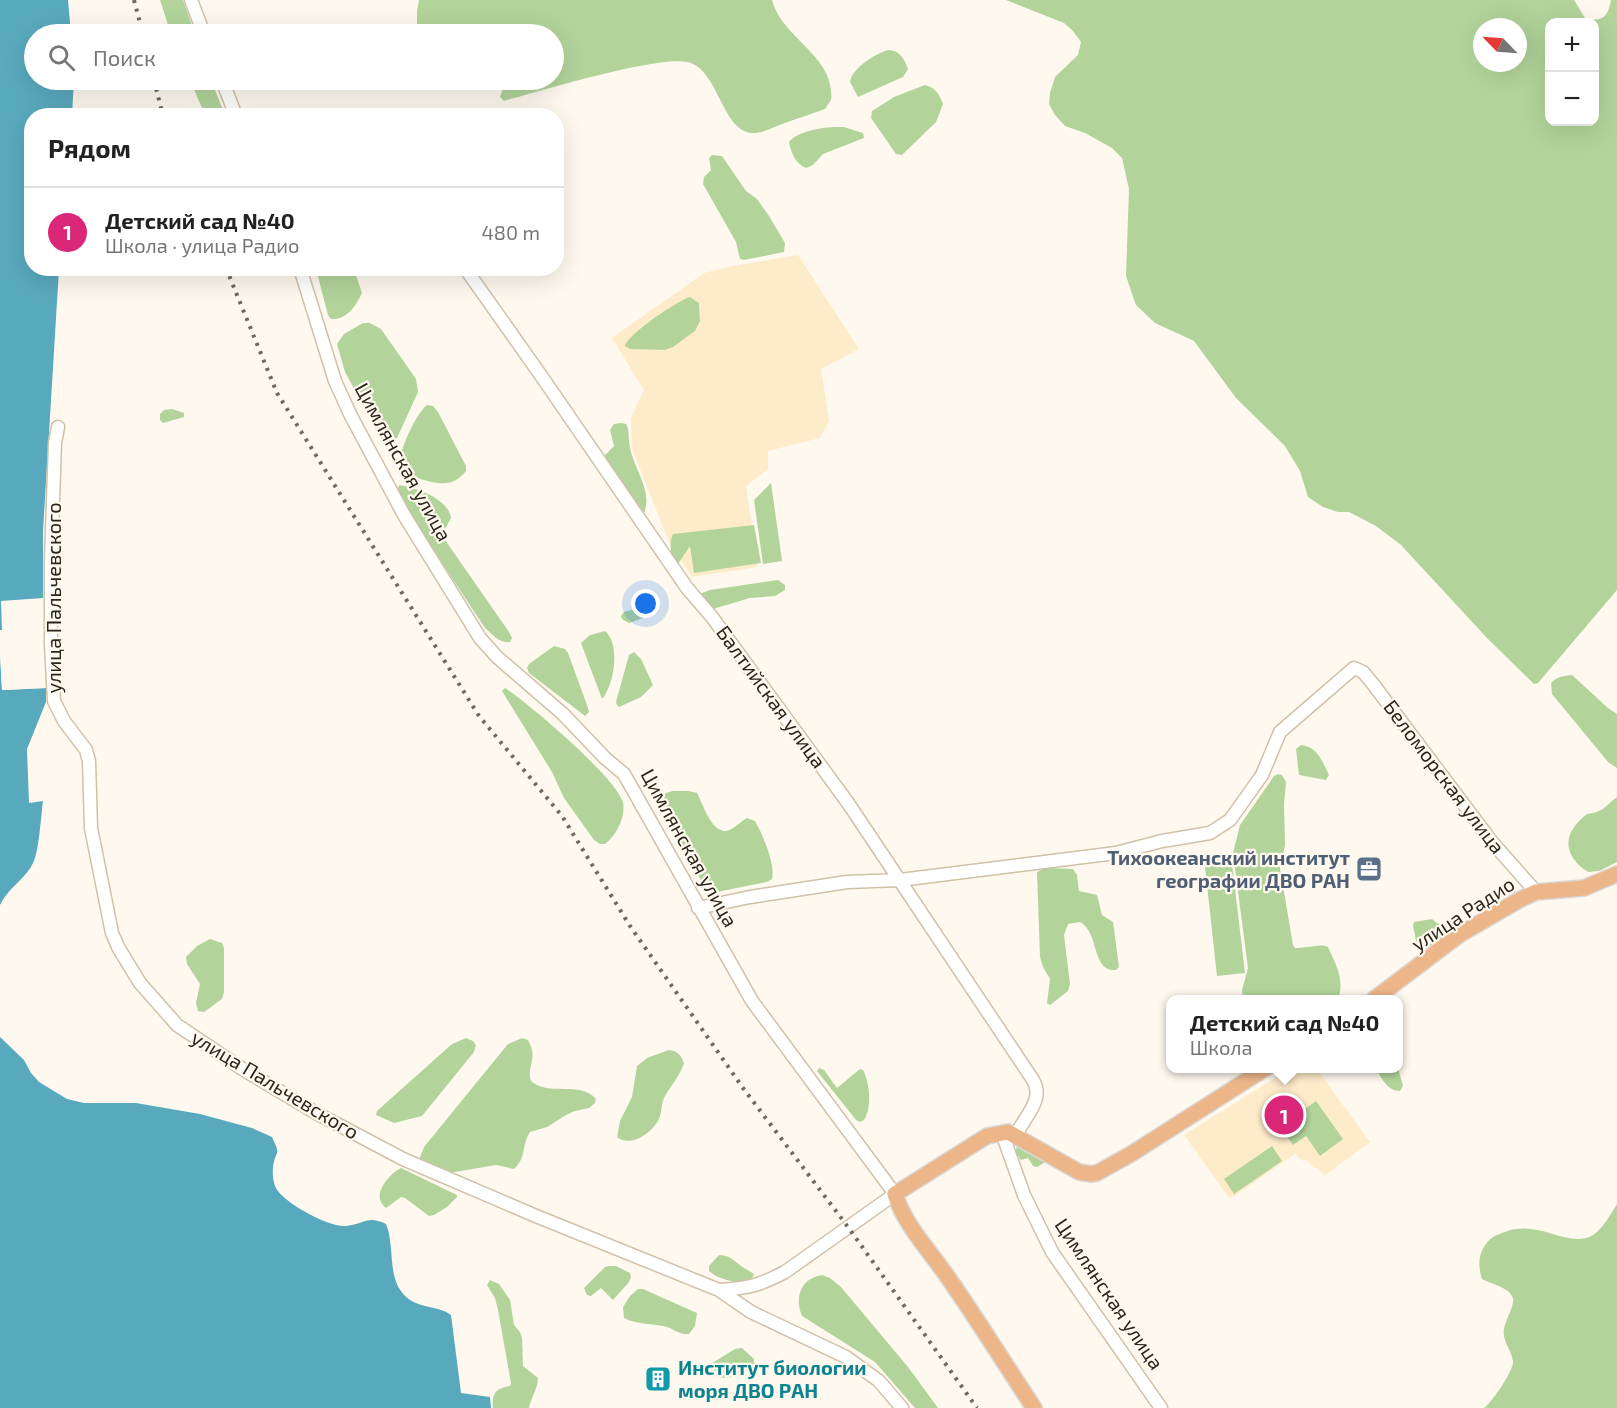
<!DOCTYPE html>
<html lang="ru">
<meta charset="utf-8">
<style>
:root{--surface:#fff;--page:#f6f6f6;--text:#222;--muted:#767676;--line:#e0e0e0;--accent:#db2777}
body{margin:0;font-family:"Exo 2",sans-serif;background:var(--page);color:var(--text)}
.controls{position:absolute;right:18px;top:18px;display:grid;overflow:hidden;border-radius:12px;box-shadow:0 6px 24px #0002}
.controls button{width:54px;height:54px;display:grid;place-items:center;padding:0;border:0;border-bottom:2px solid var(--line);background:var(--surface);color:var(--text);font:30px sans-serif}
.compass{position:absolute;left:1473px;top:18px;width:54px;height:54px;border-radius:50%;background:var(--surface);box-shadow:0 6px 24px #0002;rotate:295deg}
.you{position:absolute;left:646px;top:604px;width:21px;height:21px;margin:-15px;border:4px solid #fff;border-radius:50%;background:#1a73e8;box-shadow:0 0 0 9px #1a73e833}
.badge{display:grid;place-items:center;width:39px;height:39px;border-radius:50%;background:var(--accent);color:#fff;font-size:20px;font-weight:700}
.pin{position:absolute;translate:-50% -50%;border:3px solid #fff;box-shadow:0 2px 6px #0006}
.popup{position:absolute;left:1166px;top:995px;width:237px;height:78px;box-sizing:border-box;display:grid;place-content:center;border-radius:12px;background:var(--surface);filter:drop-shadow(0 2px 4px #0005);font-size:20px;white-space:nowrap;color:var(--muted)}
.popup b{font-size:22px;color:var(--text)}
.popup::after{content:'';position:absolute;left:50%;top:100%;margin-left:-12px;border:12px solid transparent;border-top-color:var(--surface)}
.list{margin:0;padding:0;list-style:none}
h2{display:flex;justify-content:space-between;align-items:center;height:78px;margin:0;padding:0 24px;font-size:26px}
h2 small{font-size:20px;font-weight:400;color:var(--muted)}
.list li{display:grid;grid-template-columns:39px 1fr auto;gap:18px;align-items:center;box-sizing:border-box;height:90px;padding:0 24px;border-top:2px solid var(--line)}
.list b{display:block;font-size:22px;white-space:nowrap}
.list p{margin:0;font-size:20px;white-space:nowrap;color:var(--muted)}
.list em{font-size:20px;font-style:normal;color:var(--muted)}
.icon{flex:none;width:33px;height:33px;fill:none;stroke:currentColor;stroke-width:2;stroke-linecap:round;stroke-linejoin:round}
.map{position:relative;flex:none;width:1617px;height:1408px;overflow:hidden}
.search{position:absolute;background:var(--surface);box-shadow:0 6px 24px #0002;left:24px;top:24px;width:540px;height:66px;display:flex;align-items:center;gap:15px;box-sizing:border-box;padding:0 21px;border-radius:33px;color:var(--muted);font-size:22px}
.panel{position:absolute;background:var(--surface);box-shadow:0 6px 24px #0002;left:24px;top:108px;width:540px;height:168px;border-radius:24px}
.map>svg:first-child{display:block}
.built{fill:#feebca}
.green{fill:#b2d49b;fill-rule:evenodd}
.water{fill:#59a9be}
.pier{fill:#fef8ee}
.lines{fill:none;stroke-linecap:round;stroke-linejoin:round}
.minor-casing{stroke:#d0c1a9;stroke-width:15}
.major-casing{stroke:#d9d8d6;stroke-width:18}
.minor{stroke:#fff;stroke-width:12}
.major{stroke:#ecb689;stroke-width:15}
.rail{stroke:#6e685f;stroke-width:4;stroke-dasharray:3 6;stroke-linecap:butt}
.labels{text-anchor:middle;stroke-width:4.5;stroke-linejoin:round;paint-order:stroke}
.street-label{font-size:20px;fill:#2a241b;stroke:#fef8ee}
.service-label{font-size:20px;font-weight:bold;fill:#4e5e75;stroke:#fef8ee;text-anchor:end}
.culture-label{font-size:20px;font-weight:bold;fill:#0d838f;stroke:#fef8ee;text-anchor:start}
</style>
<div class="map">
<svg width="1617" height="1408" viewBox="0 0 1617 1408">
<rect width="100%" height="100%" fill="#fef8ee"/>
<!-- built -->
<path class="built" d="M798 255 859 349 821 369 829 421 820 438 768 451V469L746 486 758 567 692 577 670 544 632 449 631 418 644 390 612 338 704 273 733 266Z
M1316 1068 1370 1142 1324 1176 1318 1168H1314L1306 1159 1302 1161 1295 1154 1230 1199 1184 1135 1289 1069Z"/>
<!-- green -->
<path class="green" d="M160 0H183L195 34H171Z
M419 0H772C782 39 836 56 831 100L825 109C811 114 796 119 782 124 774 127 765 132 756 133 723 136 720 74 691 63 664 53 538 92 504 101L500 97 506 80H554V34H417V11Z
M1006 0H1574L1585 18C1603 23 1608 16 1611 0H1617V590L1538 683 1534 684 1487 638 1401 545 1376 526 1349 512H1338L1323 507 1308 497 1300 471 1285 446 1236 398 1194 341 1155 323 1136 305 1126 276 1129 189 1122 158 1112 148 1085 133 1065 126 1055 115 1049 104 1050 93 1055 77 1078 55 1081 42 1073 31 1064 23ZM1594 22V122H1550V22ZM1482 27H1518V63H1482Z
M888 50C900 50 904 59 908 69L903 77 858 97 850 82C852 68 875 54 888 50Z
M190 80H211L225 115H205Z
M925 85C936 88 939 94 943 104L936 122 902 155 896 154 871 118 872 111 894 97Z
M833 127H844L863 133 864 138 823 154 813 165 806 168C796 164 791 153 789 142 798 131 820 128 833 127Z
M712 155 722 156 746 191 757 199 769 216 785 243 784 252 744 260 740 259 736 242 703 184 704 177 711 170 709 158Z
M316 269H354L362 293C356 306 347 320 331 319L328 315Z
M690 297 699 303 700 321 695 331 673 347 665 350 630 349 625 346C628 334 677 301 690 297Z
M363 323H370L381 329 416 379 418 392 397 438 388 445 379 435 345 372 337 344 344 334Z
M427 405 433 406 438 412 466 466V471C461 477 454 483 446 483 435 485 407 476 399 468 397 455 416 413 427 405Z
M172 409 184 413V417L163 423 160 420V414L164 410Z
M621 423 626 424C630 431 628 440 630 448 634 469 653 491 644 513L604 456 614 446 610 430 614 424Z
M771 483 782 561 763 564 754 500Z
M399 485C416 488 448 498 451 518L443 533V537L509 632 512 638 510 642C500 644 492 634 485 628L409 513 397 492Z
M754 525 761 563 694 573 690 546 678 564 674 567C672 556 668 544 673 534Z
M778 580 785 585V590L775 596 750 598 713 609H709L700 596 702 593 710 590Z
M654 603 660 605 657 613 629 623 622 619 621 616 624 612Z
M605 631C621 644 614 686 602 699L581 643 590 635Z
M554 646 565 649 568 653 587 705 589 712 585 716 529 673 527 668 529 664Z
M634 652 641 659 653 685 641 697 619 707 617 705 616 702 629 655Z
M1572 675 1608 708 1617 714V768L1608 762 1552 694 1551 683C1557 676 1564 676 1572 675Z
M505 688C528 703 618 779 623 803 626 817 616 836 605 844H600L594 840 564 798 552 772 502 691Z
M1301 745C1318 747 1322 761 1329 775L1326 780 1299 775 1296 749Z
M1278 774 1282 775 1286 782 1284 804 1285 845 1280 868 1293 945 1295 948C1306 949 1319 943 1328 947 1336 965 1345 980 1338 999H1243L1242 990 1248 968 1233 853 1240 825 1274 776Z
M672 791H689L697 793C703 804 711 832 726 831 733 830 741 821 747 818L755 821C762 833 776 865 772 879L767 882 717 892 710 890 703 884 657 803 661 795Z
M1617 797V862L1599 871 1588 872C1562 855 1562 833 1587 814 1604 812 1605 806 1617 797Z
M1231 855 1245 973 1217 976 1204 858Z
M1046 868 1073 869 1077 875 1079 891 1097 895 1102 915 1113 922 1119 967 1116 970C1091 972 1100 933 1080 922L1068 924 1064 935 1070 984 1068 991 1050 1005 1047 1003 1050 979 1043 967 1040 957 1037 872Z
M1432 919 1437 923 1447 925 1448 934 1432 945 1418 950 1413 926 1414 922Z
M210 939 222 943 224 948V992L222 999 204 1012 198 1011 196 1003 200 984 187 964 186 957 197 946Z
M466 1038 473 1041 476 1045 474 1052 422 1116 394 1123 376 1115 377 1111 452 1044Z
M522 1038 528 1040C539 1061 526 1064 531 1081 549 1097 580 1080 596 1099L595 1103 589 1108 575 1111 566 1115 547 1127 530 1132C521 1146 527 1157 514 1169L496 1165 449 1173 419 1160 424 1147 508 1044Z
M669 1050C678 1051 681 1055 684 1063 680 1076 671 1085 665 1096 661 1103 662 1112 659 1119 652 1133 631 1148 617 1137L620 1121 632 1097 637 1066 647 1058Z
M819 1068 824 1070 837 1088 860 1069 863 1070C870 1083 872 1108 864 1120L860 1122 856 1120 817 1071Z
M1398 1068 1403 1086 1400 1091C1387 1091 1382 1078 1376 1069Z
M1316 1101 1343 1139 1320 1156 1306 1136 1293 1145 1280 1127Z
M1018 1144 1047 1161 1037 1167 1033 1166 1028 1158 1021 1160 1015 1152Z
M1272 1146 1282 1161 1234 1194 1224 1179Z
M401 1168 457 1195V1197L447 1207 434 1215 429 1216 405 1198 401 1197 386 1208C370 1196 388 1175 401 1168Z
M1617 1204V1408H1484C1492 1402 1514 1370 1513 1361 1511 1349 1502 1341 1504 1329 1505 1321 1515 1304 1513 1298 1509 1287 1491 1284 1482 1279 1478 1267 1478 1254 1486 1244 1491 1237 1496 1235 1505 1232 1536 1220 1562 1244 1586 1238 1600 1235 1610 1215 1617 1204Z
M719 1255C730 1255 733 1260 741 1266 745 1269 750 1271 754 1274L751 1280C736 1283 721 1281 709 1271V1266Z
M609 1266H616L630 1273 631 1277 629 1282 613 1300 601 1288 591 1296 587 1295 584 1288 605 1267Z
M822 1275 830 1278 841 1287 908 1367 938 1408H915L875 1362 802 1316C794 1297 801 1278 822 1275Z
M490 1280 499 1284 510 1300 514 1325 520 1332 522 1338 523 1366 538 1378C538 1388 531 1398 529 1408H493C491 1394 496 1388 510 1386L511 1383 498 1310 495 1298 487 1285Z
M638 1289H643L697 1313 695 1326 689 1334C680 1335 675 1330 667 1327 653 1323 637 1325 624 1318L623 1307 630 1296Z
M742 1348 754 1359V1365C742 1374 721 1385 708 1371L709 1365 735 1349Z"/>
<!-- water -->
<path class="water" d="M0 0H68L71 34H34V80H74L72 115 32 116V268L59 269 43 531V598L1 601 2 630H0Z
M0 654 2 690 46 688V702L27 749 29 803 43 801C41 815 39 855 32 865 23 881 10 886 0 905Z
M0 1037 24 1060 31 1073 39 1082 67 1099 84 1103H136L200 1114 252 1128 272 1137C273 1140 277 1146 277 1150 278 1153 276 1155 275 1158 272 1167 272 1177 275 1186 281 1202 330 1228 346 1226 365 1224 367 1215 386 1224 396 1248 385 1283 410 1300 422 1308 439 1306 451 1315L461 1393 490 1397 491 1408H0Z"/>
<!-- pier -->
<path class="pier" d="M0 651 3 654 5 687 45 685 46 688 2 690Z"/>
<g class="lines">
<defs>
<path id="minor" d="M191 0 204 34
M222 80 236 116
M300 268 335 381 351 416 404 515 480 638 497 657 563 714 605 758 624 774 752 1001 895 1194 785 1272C758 1286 749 1288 719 1290
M465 268 542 377 687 588 712 617 848 803 1033 1080C1045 1100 1024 1117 1016 1135
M58 427 55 443 51 560V644L54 701 64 721 86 750 89 761 91 828 112 933 118 947 140 983 177 1025 244 1070 318 1114 403 1159 536 1216 719 1290 751 1312 846 1357 879 1381 902 1408
M698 908 750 897 847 882 900 880 1116 853 1162 841 1210 833 1230 820 1262 775 1280 732 1354 668 1363 672 1373 684 1492 842 1536 892
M1002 1133 1024 1195 1052 1252 1161 1408"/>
<path id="major" d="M1373 1000 1459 935 1519 900 1536 892 1584 888 1617 874
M1034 1408C1005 1364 977 1319 947 1276 929 1250 904 1224 895 1194L987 1136 1008 1132 1079 1172 1091 1174 1097 1173 1131 1154 1266 1068"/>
</defs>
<!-- minor casing -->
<use href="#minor" class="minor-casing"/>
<!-- major casing -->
<use href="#major" class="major-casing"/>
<!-- minor -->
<use href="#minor" class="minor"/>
<!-- major -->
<use href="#major" class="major"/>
<!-- rail -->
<path class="rail" d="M134 0 143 34
M154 80 163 116
M226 268 277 393 479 716 562 816 630 926 743 1088 848 1227 977 1408"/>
</g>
<!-- icons -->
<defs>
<symbol id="office-square" viewBox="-11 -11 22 22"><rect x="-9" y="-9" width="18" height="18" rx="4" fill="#5c6f8a" stroke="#fef8ee"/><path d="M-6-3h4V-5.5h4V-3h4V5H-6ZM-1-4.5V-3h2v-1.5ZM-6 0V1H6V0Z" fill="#fff"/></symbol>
<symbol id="building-square" viewBox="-11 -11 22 22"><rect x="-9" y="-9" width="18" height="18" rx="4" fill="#0f9aa8" stroke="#fef8ee"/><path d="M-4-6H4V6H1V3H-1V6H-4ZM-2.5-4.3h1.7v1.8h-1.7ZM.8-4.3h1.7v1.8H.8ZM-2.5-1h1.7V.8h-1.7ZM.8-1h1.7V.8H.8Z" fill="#fff"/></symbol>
</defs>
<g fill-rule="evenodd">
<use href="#office-square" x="1354" y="854" width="30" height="30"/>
<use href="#building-square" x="643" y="1364" width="30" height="30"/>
</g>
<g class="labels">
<!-- street labels -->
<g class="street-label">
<text transform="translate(403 462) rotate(61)" y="7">Цимлянская улица</text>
<text transform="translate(54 598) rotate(-90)" y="7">улица Пальчевского</text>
<text transform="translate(771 697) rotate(54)" y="7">Балтийская улица</text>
<text transform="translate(1444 777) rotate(53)" y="7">Беломорская улица</text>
<text transform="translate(689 848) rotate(61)" y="7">Цимлянская улица</text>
<text transform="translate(1463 914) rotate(-33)" y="7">улица Радио</text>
<text transform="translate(275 1085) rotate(31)" y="7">улица Пальчевского</text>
<text transform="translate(1109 1294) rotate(56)" y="7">Цимлянская улица</text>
</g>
<!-- service labels -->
<g class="service-label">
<text x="1350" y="865">Тихоокеанский институт<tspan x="1350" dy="23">географии ДВО РАН</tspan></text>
</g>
<!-- culture labels -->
<g class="culture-label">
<text x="678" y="1375">Институт биологии<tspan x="678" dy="23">моря ДВО РАН</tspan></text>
</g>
</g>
</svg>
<div class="controls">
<button>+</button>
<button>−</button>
</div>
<svg class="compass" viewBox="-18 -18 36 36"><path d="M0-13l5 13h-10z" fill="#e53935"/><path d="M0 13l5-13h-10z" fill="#767676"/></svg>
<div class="you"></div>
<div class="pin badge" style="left:1284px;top:1115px">1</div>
<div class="popup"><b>Детский сад №40</b>Школа</div>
<div class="search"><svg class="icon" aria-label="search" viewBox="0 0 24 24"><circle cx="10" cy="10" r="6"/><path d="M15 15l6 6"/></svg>Поиск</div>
<section class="panel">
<h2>Рядом<small></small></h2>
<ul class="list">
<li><span class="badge">1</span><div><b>Детский сад №40</b><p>Школа · улица Радио</p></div><em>480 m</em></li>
</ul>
</section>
</div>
